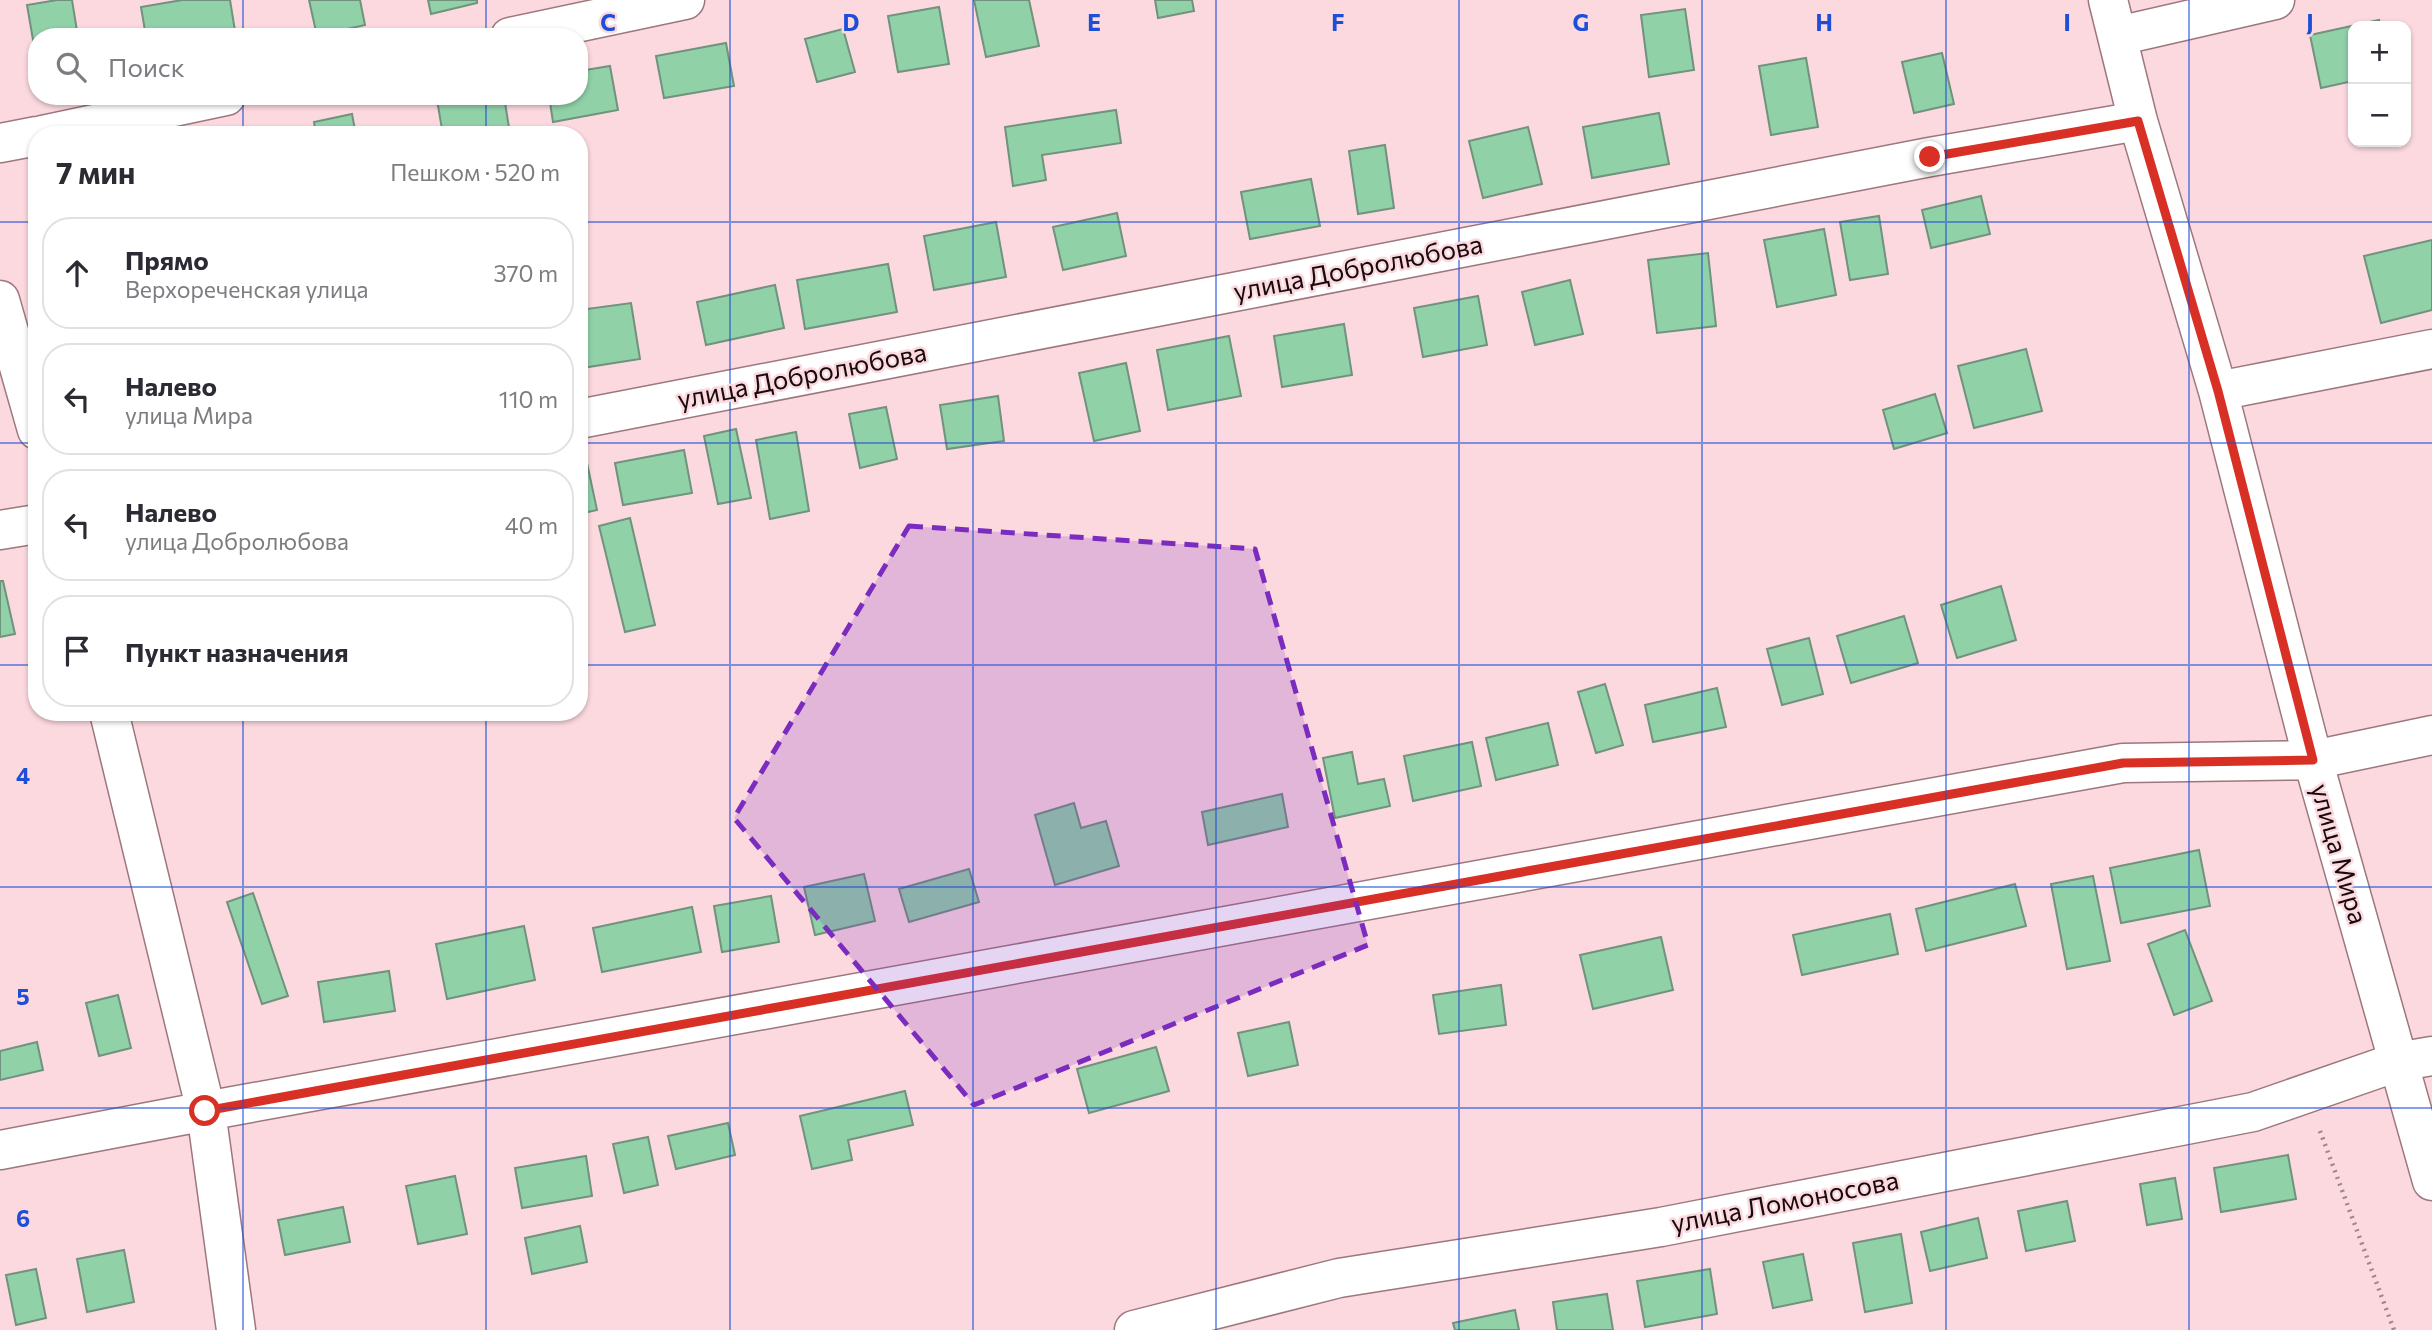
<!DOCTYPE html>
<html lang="ru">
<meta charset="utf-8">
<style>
:root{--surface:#fff;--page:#f2f2f3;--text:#2b2b33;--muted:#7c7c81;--line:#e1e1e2}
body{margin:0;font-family:Commissioner,sans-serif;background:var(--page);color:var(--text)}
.controls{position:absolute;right:21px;top:21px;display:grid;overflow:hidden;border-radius:14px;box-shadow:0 2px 5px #0004}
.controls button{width:63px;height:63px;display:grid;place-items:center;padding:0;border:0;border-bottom:2px solid var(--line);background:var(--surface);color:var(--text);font:35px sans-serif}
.stop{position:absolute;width:21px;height:21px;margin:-16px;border:5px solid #d93025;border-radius:50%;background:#fff}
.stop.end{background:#d93025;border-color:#fff;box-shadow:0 2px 7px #0008}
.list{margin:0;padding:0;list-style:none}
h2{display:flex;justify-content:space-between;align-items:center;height:91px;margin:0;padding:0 28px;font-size:30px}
h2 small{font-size:23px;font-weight:400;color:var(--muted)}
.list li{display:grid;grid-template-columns:46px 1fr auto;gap:21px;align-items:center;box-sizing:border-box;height:112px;margin:0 14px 14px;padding:0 14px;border:2px solid var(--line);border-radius:28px}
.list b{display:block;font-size:26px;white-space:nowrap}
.list p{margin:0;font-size:23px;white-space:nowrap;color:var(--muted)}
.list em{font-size:23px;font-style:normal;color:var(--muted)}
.icon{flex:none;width:38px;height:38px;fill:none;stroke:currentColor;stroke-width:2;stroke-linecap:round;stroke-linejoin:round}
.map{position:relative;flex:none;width:2432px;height:1330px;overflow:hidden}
.search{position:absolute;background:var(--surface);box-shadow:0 2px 5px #0004;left:28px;top:28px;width:560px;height:77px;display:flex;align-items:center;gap:18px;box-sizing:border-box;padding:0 24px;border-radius:28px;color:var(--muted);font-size:26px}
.panel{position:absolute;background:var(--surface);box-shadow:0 2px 5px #0004;left:28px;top:126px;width:560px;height:595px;border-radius:28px}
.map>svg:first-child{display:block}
.building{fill:#90d1a8;stroke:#71927d;stroke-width:2}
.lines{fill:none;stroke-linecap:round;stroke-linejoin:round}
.minor-casing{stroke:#9d777e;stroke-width:41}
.path{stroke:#9f868a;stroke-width:4.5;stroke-dasharray:2 5;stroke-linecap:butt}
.minor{stroke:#fff;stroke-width:38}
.route{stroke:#d93025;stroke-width:9}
.marked{fill:#7b2cbf;fill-opacity:0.2;stroke:#7b2cbf;stroke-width:5;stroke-dasharray:14 9;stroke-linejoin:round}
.grid{fill:none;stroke:#1d4ed8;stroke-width:2;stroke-opacity:0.55}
.labels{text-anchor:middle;stroke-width:5;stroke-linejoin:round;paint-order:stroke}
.street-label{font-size:26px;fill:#170a0d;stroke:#fbd9df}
.grid-label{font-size:23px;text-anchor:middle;font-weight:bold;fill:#1d4ed8;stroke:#fbd9df;stroke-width:5;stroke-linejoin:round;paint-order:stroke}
</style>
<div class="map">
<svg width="2432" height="1330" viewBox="0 0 2432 1330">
<rect width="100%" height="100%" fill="#fbd9df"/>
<!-- building -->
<path class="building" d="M57 0H72L78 37H37V63L27 5Z
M182 0H230L236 37H146L141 7Z
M309 0H360L365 25 317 36Z
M428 0H477V3L431 14Z
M974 0H1029L1039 46 986 57Z
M1155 0H1192L1194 11 1158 18Z
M939 7 949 64 898 72 888 16Z
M1685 9 1694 70 1649 77 1641 15Z
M2379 20 2380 26H2353V81L2321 88 2310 35Z
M843 29 855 72 817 82 805 39Z
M726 43 734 86 664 98 656 56Z
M1942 53 1954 104 1914 113 1902 62Z
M1806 58 1818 127 1771 135 1759 66Z
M610 66 618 110 553 122 549 96H579V71Z
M457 96H504L510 134 443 135 437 100Z
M1116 110 1121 143 1042 155 1046 180 1013 186 1005 127Z
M1659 113 1669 164 1592 178 1583 127Z
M352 114 356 135H316L314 122Z
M1528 127 1542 184 1483 198 1469 141Z
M1385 145 1394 208 1358 214 1349 151Z
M1311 179 1320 226 1250 239 1241 192Z
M1981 196 1990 234 1931 248 1922 210Z
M1117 213 1126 256 1063 270 1053 227Z
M1879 216 1888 274 1850 280 1840 222Z
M996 222 1006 277 934 290 924 236Z
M1824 229 1836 295 1777 307 1764 240Z
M2432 240V310L2381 323 2364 256Z
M1708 253 1716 326 1657 333 1648 260Z
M888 264 897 312 805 329 797 280Z
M1570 280 1583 334 1535 345 1522 292Z
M775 285 784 328 706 345 697 302Z
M1478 296 1487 345 1423 357 1414 308Z
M631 303 640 359 582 368 579 348V310Z
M1344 324 1352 375 1282 387 1274 336Z
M1229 336 1241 396 1168 410 1157 350Z
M2026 349 2042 411 1974 428 1958 366Z
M1126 363 1140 431 1094 441 1079 373Z
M1935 394 1947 433 1894 449 1883 410Z
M998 396 1004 441 947 449 940 405Z
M886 407 897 459 860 468 849 414Z
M736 429 751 498 718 504 704 436Z
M796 432 809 511 770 519 756 440Z
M684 450 692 493 623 505 615 463Z
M587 463 597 510 579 514V464Z
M630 518 655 625 625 632 599 526Z
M0 581H3L15 634 0 637Z
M2001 586 2016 640 1957 658 1941 605Z
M1904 616 1918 663 1851 683 1837 636Z
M1809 638 1823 694 1782 705 1767 649Z
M1605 684 1623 745 1596 753 1578 692Z
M1717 688 1726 727 1653 742 1645 705Z
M1548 723 1558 765 1496 780 1486 738Z
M1472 742 1481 786 1413 801 1404 756Z
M1352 752 1358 784 1384 779 1390 806 1335 818 1323 758Z
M1282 794 1288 827 1208 845 1202 812Z
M1074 803 1081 828 1106 821 1119 866 1055 885 1035 815Z
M2199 850 2210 906 2121 923 2110 868Z
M969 869 979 902 909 922 899 889Z
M864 874 875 921 815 935 804 887Z
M2093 876 2110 961 2067 969 2051 884Z
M2015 884 2026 926 1926 951 1916 909Z
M253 893 288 996 262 1004 227 902Z
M771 896 779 942 722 952 714 906Z
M692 907 701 952 602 972 593 928Z
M1890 914 1898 954 1802 975 1793 935Z
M524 926 535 980 447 999 436 944Z
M2185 930 2212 1001 2174 1015 2148 944Z
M1661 937 1673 990 1593 1009 1580 955Z
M389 971 395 1011 324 1022 318 982Z
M1501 985 1506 1025 1439 1034 1433 995Z
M118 995 131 1048 99 1056 86 1003Z
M1289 1022 1298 1065 1248 1076 1238 1033Z
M37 1042 43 1070 0 1080V1051Z
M1156 1047 1169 1091 1089 1113 1077 1069Z
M905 1091 913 1125 848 1140 852 1160 812 1169 800 1116Z
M728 1123 735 1155 676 1169 668 1136Z
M648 1137 658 1185 624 1193 613 1144Z
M2288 1155 2296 1199 2221 1212 2214 1168Z
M586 1156 592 1196 522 1208 515 1168Z
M455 1176 467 1234 418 1244 406 1186Z
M2175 1178 2182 1219 2147 1225 2140 1184Z
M2067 1201 2075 1241 2026 1251 2018 1211Z
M343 1207 350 1242 285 1255 278 1220Z
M1978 1218 1987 1258 1930 1271 1921 1232Z
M580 1226 587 1262 532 1274 525 1238Z
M1901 1234 1912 1303 1865 1312 1853 1243Z
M124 1250 134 1302 87 1312 77 1259Z
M1803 1254 1812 1300 1773 1308 1763 1262Z
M36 1269 46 1318 16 1325 6 1275Z
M1710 1269 1717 1314 1645 1327 1637 1281Z
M1607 1294 1613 1330H1557L1553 1302Z
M1515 1310 1519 1330H1455L1453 1323Z"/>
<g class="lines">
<defs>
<path id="minor" d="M2108 0 2138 121 2218 391 2313 760 2432 1181
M2118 36 2275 0
M510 37 685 0
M42 135 226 96
M0 143 37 136
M0 300 37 430
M2218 391 2432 349
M579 419 1930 157 2138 121
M0 530 37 524
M109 712 206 1111 236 1330
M0 1150 206 1111 2123 763 2313 760 2432 735
M1134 1330 1339 1278 1661 1227 2253 1112 2397 1062 2432 1056"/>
</defs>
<!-- minor casing -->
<use href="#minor" class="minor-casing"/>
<!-- path -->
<path class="path" d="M2320 1131 2394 1330"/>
<!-- minor -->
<use href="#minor" class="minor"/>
</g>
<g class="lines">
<!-- route -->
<path class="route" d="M205 1111 2123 763 2313 760 2218 391 2138 121 1930 157"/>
</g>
<!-- marked area -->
<path class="marked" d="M909 526 1255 549 1368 945 974 1105 734 818Z"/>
<!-- grid -->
<path class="grid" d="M243 0V37M486 0V37M730 0V1330M973 0V1330M1216 0V1330M1459 0V1330M1702 0V1330M1946 0V1330M2189 0V1330M243 96V135M486 96V135M0 222H37M579 222H2432M0 443H37M579 443H2432M0 665H37M579 665H2432M243 712V1330M486 712V1330M0 887H2432M0 1108H2432"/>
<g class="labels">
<!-- street labels -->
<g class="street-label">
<text transform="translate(1358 268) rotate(-11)" y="9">улица Добролюбова</text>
<text transform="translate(802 376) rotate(-11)" y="9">улица Добролюбова</text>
<text transform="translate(2339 854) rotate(74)" y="9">улица Мира</text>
<text transform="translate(1785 1202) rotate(-11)" y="9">улица Ломоносова</text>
</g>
</g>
<g class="grid-label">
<text x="608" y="31">C</text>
<text x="851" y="31">D</text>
<text x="1094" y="31">E</text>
<text x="1338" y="31">F</text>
<text x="1581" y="31">G</text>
<text x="1824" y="31">H</text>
<text x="2067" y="31">I</text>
<text x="2310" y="31">J</text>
<text x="23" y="784">4</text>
<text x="23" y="1005">5</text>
<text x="23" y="1227">6</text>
</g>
</svg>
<div class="controls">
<button>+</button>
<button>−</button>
</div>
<div class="stop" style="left:205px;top:1111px"></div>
<div class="stop end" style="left:1930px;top:157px"></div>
<div class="search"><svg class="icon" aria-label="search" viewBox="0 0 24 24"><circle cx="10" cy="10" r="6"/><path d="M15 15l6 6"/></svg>Поиск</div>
<section class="panel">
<h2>7 мин<small>Пешком · 520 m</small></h2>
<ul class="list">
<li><svg class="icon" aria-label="ahead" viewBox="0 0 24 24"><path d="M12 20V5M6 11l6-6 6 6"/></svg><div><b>Прямо</b><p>Верхореченская улица</p></div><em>370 m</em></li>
<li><svg class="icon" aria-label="left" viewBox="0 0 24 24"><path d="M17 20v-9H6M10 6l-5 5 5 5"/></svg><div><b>Налево</b><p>улица Мира</p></div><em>110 m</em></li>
<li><svg class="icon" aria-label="left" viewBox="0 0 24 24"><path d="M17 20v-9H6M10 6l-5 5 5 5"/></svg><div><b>Налево</b><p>улица Добролюбова</p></div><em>40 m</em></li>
<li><svg class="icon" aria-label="arrive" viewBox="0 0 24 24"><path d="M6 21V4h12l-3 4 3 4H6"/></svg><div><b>Пункт назначения</b></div></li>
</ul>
</section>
</div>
